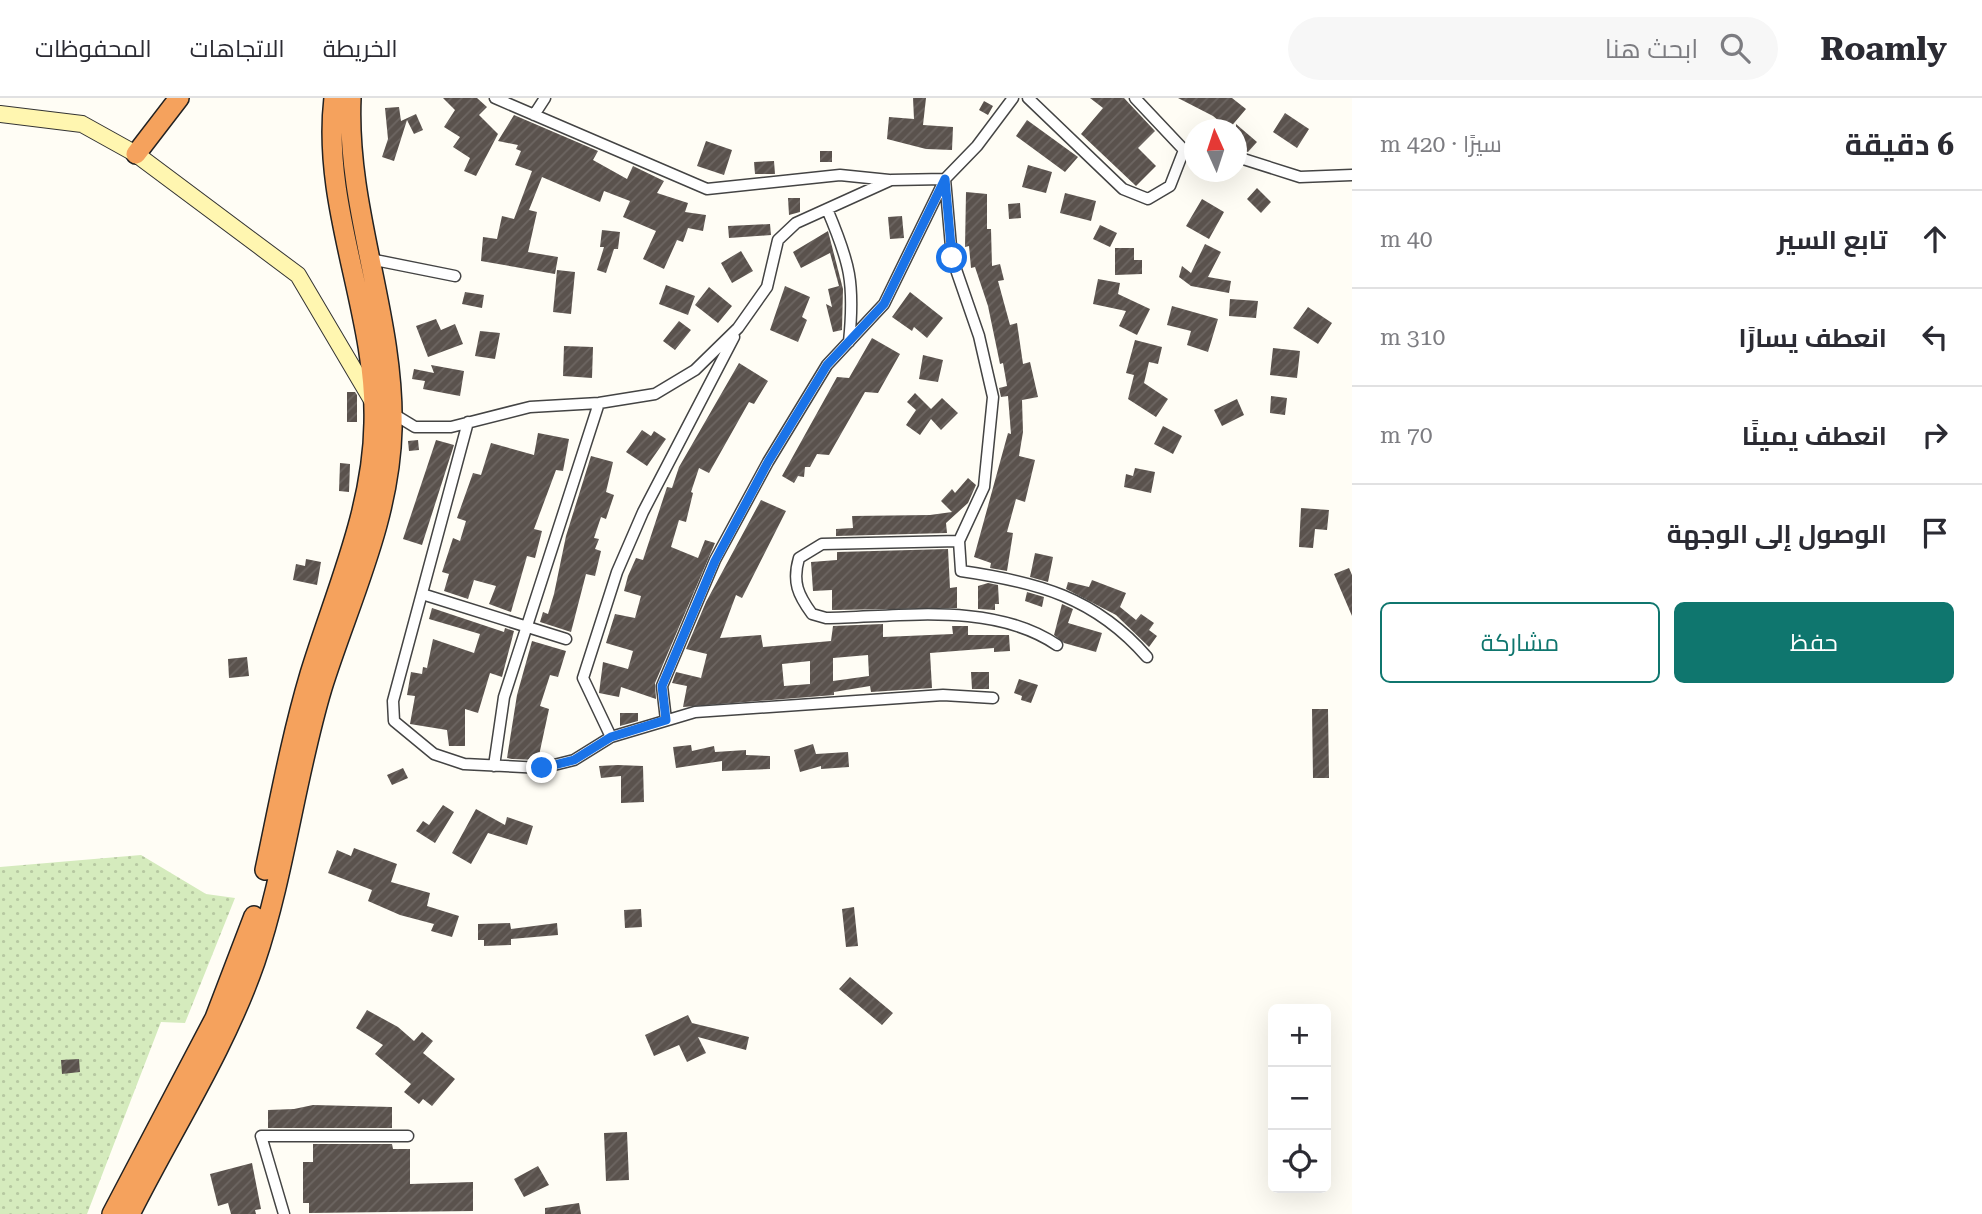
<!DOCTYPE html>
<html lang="ar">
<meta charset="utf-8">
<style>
:root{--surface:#fff;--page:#f7f7f7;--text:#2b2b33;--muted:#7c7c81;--line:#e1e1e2;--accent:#0f766e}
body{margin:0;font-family:"Roboto Serif",Cairo,serif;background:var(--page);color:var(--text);direction:rtl}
.controls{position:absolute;right:21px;bottom:21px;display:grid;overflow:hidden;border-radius:10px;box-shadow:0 7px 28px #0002}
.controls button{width:63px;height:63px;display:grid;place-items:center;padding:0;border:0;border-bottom:2px solid var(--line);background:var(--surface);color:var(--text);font:35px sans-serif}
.compass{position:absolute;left:1184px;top:21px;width:63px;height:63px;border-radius:50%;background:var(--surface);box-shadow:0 7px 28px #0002;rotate:357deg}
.stop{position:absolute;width:21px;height:21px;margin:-16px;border:5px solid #1a73e8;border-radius:50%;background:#fff}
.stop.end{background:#1a73e8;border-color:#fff;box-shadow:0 2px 7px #0008}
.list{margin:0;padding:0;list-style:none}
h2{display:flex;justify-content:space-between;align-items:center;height:91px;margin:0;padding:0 28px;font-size:30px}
h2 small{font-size:23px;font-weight:400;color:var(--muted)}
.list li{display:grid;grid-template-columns:46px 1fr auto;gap:21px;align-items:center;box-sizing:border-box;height:98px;padding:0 28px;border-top:2px solid var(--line)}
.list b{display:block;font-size:26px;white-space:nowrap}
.list em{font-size:23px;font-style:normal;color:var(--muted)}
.actions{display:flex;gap:14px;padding:21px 28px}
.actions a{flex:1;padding:16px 0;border:2px solid var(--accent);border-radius:10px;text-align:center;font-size:24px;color:var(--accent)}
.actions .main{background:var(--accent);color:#fff}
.icon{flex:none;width:38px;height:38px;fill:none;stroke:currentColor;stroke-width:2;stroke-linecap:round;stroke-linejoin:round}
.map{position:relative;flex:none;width:1352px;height:1116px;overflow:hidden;direction:ltr}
header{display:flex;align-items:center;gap:42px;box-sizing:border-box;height:98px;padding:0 35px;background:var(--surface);border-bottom:2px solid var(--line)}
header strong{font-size:33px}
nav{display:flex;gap:38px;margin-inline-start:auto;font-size:24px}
.search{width:490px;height:63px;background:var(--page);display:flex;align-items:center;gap:18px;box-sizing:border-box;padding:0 24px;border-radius:38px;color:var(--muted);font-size:26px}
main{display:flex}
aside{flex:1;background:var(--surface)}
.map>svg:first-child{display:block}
.grass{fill:url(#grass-dots)}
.building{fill:url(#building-hatch);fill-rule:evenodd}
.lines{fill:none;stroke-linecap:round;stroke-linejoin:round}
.street-casing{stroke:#444;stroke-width:13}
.secondary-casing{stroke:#333;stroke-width:18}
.highway-casing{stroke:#222;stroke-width:22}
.street{stroke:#fff;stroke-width:10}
.secondary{stroke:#fff6b0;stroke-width:16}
.highway{stroke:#f5a25d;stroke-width:19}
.route{stroke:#1a73e8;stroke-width:9}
</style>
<header>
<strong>Roamly</strong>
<div class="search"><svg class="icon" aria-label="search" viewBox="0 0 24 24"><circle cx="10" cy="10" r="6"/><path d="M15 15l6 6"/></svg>ابحث هنا</div>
<nav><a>الخريطة</a><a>الاتجاهات</a><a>المحفوظات</a></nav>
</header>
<main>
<aside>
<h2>6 دقيقة<small>سيرًا · 420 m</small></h2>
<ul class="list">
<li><svg class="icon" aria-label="ahead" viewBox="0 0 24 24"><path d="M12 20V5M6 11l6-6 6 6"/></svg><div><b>تابع السير</b></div><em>40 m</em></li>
<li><svg class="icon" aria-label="left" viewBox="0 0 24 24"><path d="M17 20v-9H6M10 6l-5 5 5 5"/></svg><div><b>انعطف يسارًا</b></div><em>310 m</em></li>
<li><svg class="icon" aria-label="right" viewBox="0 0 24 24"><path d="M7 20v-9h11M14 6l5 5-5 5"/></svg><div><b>انعطف يمينًا</b></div><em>70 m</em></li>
<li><svg class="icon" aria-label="arrive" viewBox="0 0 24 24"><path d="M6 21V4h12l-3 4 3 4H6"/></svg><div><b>الوصول إلى الوجهة</b></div></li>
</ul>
<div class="actions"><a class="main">حفظ</a><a>مشاركة</a></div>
</aside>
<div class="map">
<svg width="1352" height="1116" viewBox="0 0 1352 1116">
<defs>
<pattern id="grass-dots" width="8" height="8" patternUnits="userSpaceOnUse" patternTransform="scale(1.75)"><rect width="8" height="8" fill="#d5ebbd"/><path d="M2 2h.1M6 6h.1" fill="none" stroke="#b6c8a1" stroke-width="1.8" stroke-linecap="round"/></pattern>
<pattern id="building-hatch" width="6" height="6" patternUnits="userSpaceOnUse" patternTransform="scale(1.75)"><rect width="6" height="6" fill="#5a524d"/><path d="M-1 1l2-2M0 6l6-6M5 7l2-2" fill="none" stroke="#6d6662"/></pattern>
</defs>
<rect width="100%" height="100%" fill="#fffdf5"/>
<!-- grass -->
<path class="grass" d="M141 757 206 796 235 800 185 925 161 924 87 1116H0V769Z"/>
<!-- building -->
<path class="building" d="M443 0H477L487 9 479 17 498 36 476 78 464 73 470 60 453 49 460 39 444 29 455 12Z
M913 0H926L923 27 953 29 952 52 926 51 887 41 889 19 914 21Z
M1090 0H1124L1155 33 1138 50 1156 68 1136 88 1081 36 1103 10Z
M1178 0H1232L1246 11 1229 31 1213 18Z
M984 3 993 8 988 17 979 12Z
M399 9 401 23 416 16 423 32 414 36 407 22 394 63 382 59 388 41 385 10Z
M1285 15 1309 31 1297 50 1273 34Z
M514 17 598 53 593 62 627 81 633 68 664 83 657 95 688 105 685 114 706 117 703 133 688 130 683 144 677 142 664 171 643 161 656 133 623 119 630 103 604 93 600 104 542 79 529 112 537 114 528 154 558 159 555 176 481 163 483 139 497 141 502 118 514 121 532 73 515 67 521 53 516 51 518 47 498 43Z
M1027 22 1078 59 1065 74 1016 38Z
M1236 26 1257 44 1248 54 1236 51Z
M706 43 732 52 724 77 697 68Z
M820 53H832V64H820Z
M774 63 775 76H755L754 64Z
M1028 67 1052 74 1046 95 1022 89Z
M1257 90 1271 104 1261 115 1247 101Z
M966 94 987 96V131H991L992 168 1000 166 1004 182 998 183 1010 227 1017 225 1023 266 1030 264 1038 299 1022 302 1023 334 1019 358 1035 362 1025 404 1016 401 1007 434 1013 435 1007 473 990 470 991 465 974 459 1008 335 1011 336 1008 298 1001 299 999 290 1007 288 1003 265 1000 266 988 208 975 169 971 170 969 148 965 149Z
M1065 95 1096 103 1091 123 1060 115Z
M788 100H800V114L789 117Z
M1202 101 1224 114 1209 141 1186 128Z
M1020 105 1021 120 1009 121 1008 106Z
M902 118 904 140 890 141 888 119Z
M770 126 771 137 729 140 728 128Z
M1100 127 1117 135 1110 149 1093 141Z
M602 132 620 134 618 151H614L606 175 597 172 604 149H600Z
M828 133 843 191 842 232 833 234 826 206 832 209 828 191 839 188 830 155 801 170 793 154Z
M1205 146 1221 154 1208 179 1231 183 1229 195 1191 188 1179 179 1182 168 1191 175Z
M1115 150H1134V162H1142V176L1115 177Z
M741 153 753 173 732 185 721 165Z
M557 172 575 174 571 216 553 214Z
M1098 181 1120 185 1118 196 1150 211 1137 237 1119 228 1126 213 1093 206Z
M666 187 695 198 688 217 659 206Z
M785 188 810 199 802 219 807 222 798 244 770 232Z
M709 189 732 208 718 225 695 207Z
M465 194 484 197 482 210 462 206Z
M910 194 943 220 927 240 914 229 912 233 892 219Z
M1230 201 1258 203 1256 220 1229 218Z
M1172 208 1218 221 1208 254 1187 247 1191 233 1167 227Z
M1308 209 1332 225 1318 246 1293 230Z
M436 221 441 232 455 226 463 246 428 259 416 228Z
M679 223 691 232 675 252 663 243Z
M480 233 500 235 495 261 475 258Z
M872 240 900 256 878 295 865 294 829 357 817 356 810 369H805L804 379 798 378 794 385 782 378 837 279 849 280Z
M1135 242 1162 249 1158 266 1149 264 1144 285 1168 301 1156 319 1128 301 1134 277 1126 275Z
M564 248 593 249 592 280 563 278Z
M1273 250 1300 253 1297 280 1270 277Z
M923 257 943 262 938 284 919 281Z
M739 265 768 283 754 306 749 304 709 375 699 370 691 394 693 395 686 424 679 422 671 449 698 460 705 442 715 445 655 585 656 601 621 589 619 599 599 595 603 564 628 571 633 553 606 545 615 516 635 520 641 498 624 493 628 478 636 460 643 462 667 389 672 390 679 369Z
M431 267 464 273 460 298 423 291 425 283 412 281 414 271 434 275Z
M347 294H355L357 297V324H347Z
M915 295 931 311 942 300 958 315 941 332 931 321 920 337 906 327 916 312 907 304Z
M1271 298 1287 300 1285 317 1270 315Z
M1237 301 1244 317 1222 328 1214 312Z
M1163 328 1182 338 1173 356 1154 346Z
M642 332 651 338 654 333 666 341 647 368 626 354Z
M538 335 569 341 563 373 556 372 534 431 542 433 535 460 527 458 511 514 489 506 496 488 474 482 468 501 444 493 449 476 442 474 453 440 460 443 466 423 457 420 473 375 481 377 491 345 534 357Z
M418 342 419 352 409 353 408 343Z
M436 342 454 347 422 447 403 441Z
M591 358 613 364 606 394 614 397 606 421 601 419 594 440 599 441 595 451 601 453 595 478 586 476 571 534 540 524 543 514 548 516 554 496 566 438Z
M340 365 350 366 349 394 339 393Z
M1135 370 1155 374 1151 395 1124 389 1126 376 1133 378Z
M968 380 976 387 968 405 946 425 947 435 836 438V431L853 430 852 418 930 417 952 414 941 403 952 391 955 395Z
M761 402 786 413 742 500 736 497 720 540 761 537 763 549 831 543 833 528 883 526V539L953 536 952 528H968V537H1009L1010 553 994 554V550L930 555 932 590 871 594 870 588 834 594V597L683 609 687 588 672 585 676 574 701 580 707 556 686 551 706 504ZM868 557 869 578 833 583V560ZM810 563V586L784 588 782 566Z
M1301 410 1329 412 1327 432 1315 431 1313 450 1299 449Z
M948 451 950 490 957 489V510L832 512V492L813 493 811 464 837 462V454Z
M1035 455 1053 459 1048 484 1030 479Z
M306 461 321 464 317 487 293 482 296 466 305 468Z
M1349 470 1352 477V518L1334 476Z
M1092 482 1126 495 1120 509 1136 522 1141 516 1154 525 1149 532 1157 538 1149 549 1116 517 1066 491 1068 484 1089 489Z
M988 485 998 487 999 506H995V512L978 511V488Z
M1027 494 1044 499 1042 509 1025 503Z
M1062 506 1073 511 1068 525 1102 535 1096 554 1064 545 1054 537Z
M432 510 504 534 505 530 514 533 502 579 490 575 478 615 465 611V648H449L447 632 410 626 415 598 407 597 411 574 422 576 423 569 427 570 433 541 474 555 480 536 429 521Z
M532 543 566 553 558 579 550 577 540 608 549 611 538 662 512 661 507 660 517 597Z
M247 559 249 578 229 580 228 561Z
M971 574H989V591H972Z
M1019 581 1038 587 1031 605 1021 602 1022 598 1014 595Z
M1312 611H1328L1329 680H1313Z
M620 615H638V623L620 628Z
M813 646 816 656 848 654 849 669 821 671V668L800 674 794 652Z
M691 647 692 653 714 648 715 654 746 652V657L770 658V671L722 673V663L676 670 673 649Z
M618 667 643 668 644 704 621 705V678L601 680 599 668Z
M403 670 408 680 392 687 387 677Z
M443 707 454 714 435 745 416 733 423 723 429 727Z
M476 711 505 727 507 719 533 728 527 747 488 735 471 766 452 755Z
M354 750 397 766 391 784 430 795 427 808 459 818 452 839 431 833 434 826 400 817 368 803 372 792 328 775 337 752 351 758Z
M854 809 858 848 846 849 842 811Z
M641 811 642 829 625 830 624 812Z
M510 825 511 831 557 825 558 837 511 841V847L484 848V842H478V826Z
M850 879 893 915 882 927 839 891Z
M367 912 398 929 414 943 422 934 433 943 423 955 455 981 432 1008 423 1001 419 1006 404 994 411 986 375 956 383 947 356 930Z
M688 917 692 925 749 939 746 952 698 939 706 955 687 964 679 947 654 958 645 937Z
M79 961 80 974 62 976 61 962Z
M313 1007 392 1009V1030H268V1012L294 1011Z
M627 1034 629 1082 606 1083 604 1035Z
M313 1046H392L393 1051H410V1086L473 1084V1113L309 1115V1105H303V1064H313Z
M252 1065 261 1111 255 1112 256 1116H231L228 1105 218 1108 210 1076Z
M538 1068 549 1087 524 1099 514 1081Z
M579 1105 581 1116H545V1110Z"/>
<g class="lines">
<defs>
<path id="street" d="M495 0 707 91 840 77 889 82
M1028 0 1123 91 1148 101 1170 88 1184 52 1135 0
M534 17 545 0
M1237 59 1300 79 1352 77
M945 81 952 160 979 238 993 299 984 389 959 443 822 446 799 460C792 484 798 497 812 516L826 520C900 519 992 503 1057 547
M827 111C850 165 855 185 849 244
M370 161 455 178
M392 315 415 329H451L530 309 599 305 655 296 695 272 738 230 767 189 778 142 796 125 891 82 945 81 977 48 1013 0
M468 324 393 603 394 623 434 656 464 666 542 670 574 662 611 639 695 614 943 597 993 600
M959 443 961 473C1037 484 1095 499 1147 559
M422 496 566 541
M666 622 662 588 715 462 768 364 827 267 884 206 944 83
M611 639 583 580 617 474 643 414 734 239
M494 668 504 599 599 305
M284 1116 261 1038H408"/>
<path id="secondary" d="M0 16 82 26 136 56 298 177 373 304"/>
<path id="highway" d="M136 56 179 0
M265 772C279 706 291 640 310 576 335 494 373 412 374 325 377 215 321 110 334 0
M112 1116 215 920 254 818
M130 1116C172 1032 224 953 255 864 285 775 295 680 322 590 349 504 390 422 392 331 395 218 346 113 351 0"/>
</defs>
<!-- street casing -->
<use href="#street" class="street-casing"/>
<!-- secondary casing -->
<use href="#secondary" class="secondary-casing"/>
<!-- highway casing -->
<use href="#highway" class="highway-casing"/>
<!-- street -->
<use href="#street" class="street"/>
<!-- secondary -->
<use href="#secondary" class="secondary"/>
<!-- highway -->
<use href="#highway" class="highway"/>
</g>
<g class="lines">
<!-- route -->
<path class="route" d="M542 670 574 662 611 639 666 622 662 588 715 463 768 364 827 267 884 206 945 81 952 160"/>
</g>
</svg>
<div class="controls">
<button>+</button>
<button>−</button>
<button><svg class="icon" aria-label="locate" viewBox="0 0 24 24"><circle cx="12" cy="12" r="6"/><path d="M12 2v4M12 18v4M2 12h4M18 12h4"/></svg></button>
</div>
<svg class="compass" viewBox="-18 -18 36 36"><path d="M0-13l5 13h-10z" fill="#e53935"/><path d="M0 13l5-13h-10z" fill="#7c7c81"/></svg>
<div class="stop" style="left:952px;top:160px"></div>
<div class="stop end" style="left:542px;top:670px"></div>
</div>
</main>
